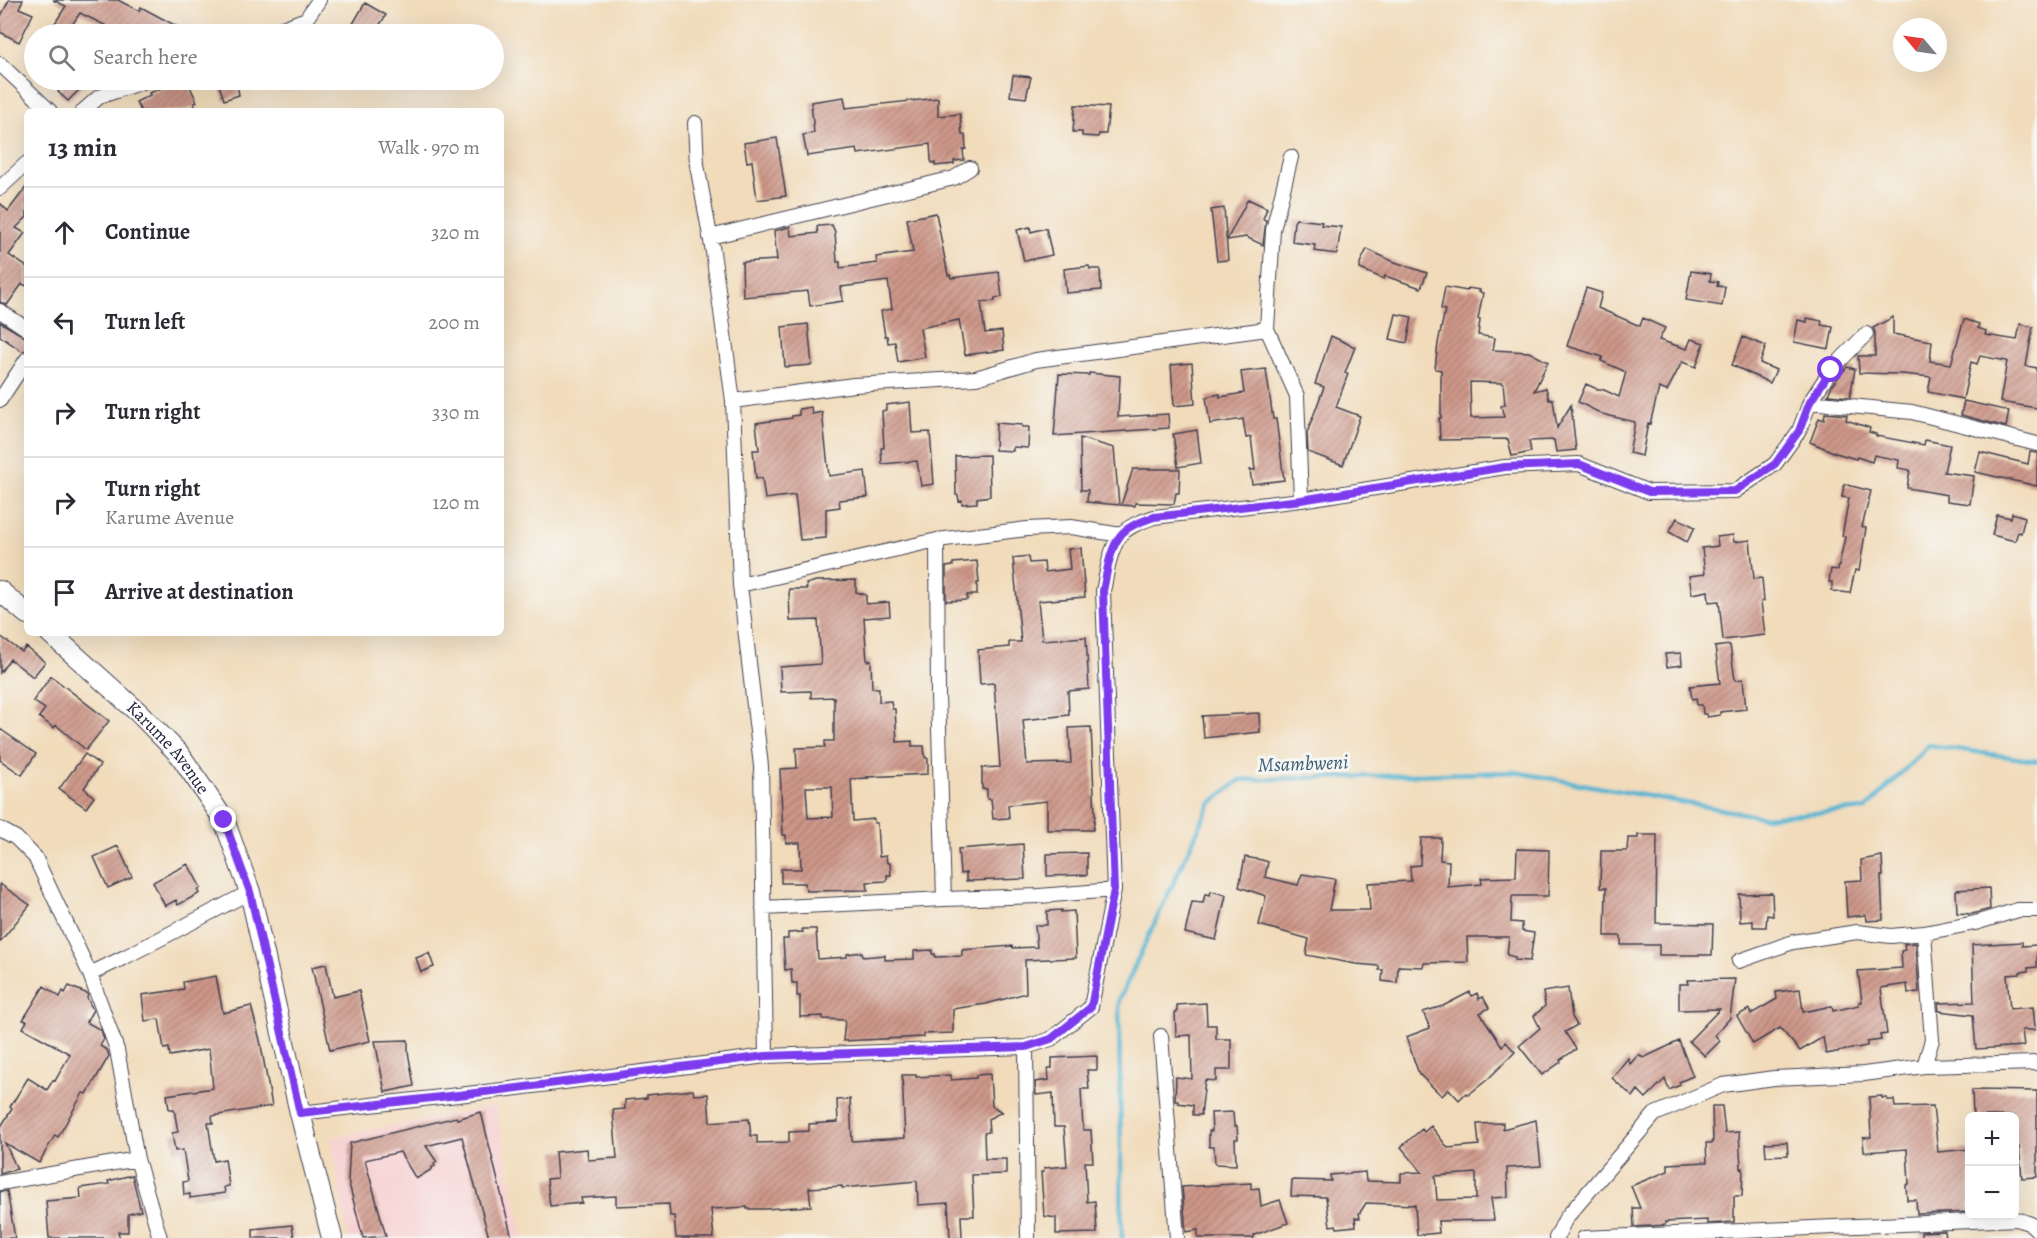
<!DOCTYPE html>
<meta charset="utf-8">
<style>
:root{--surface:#fff;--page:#f7f7f7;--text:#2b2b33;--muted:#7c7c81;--line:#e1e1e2}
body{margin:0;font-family:Alegreya,serif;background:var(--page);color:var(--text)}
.controls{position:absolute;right:18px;bottom:18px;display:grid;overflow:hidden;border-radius:9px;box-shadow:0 6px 24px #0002}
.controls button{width:54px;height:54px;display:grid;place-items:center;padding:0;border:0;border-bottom:2px solid var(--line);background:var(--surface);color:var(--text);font:30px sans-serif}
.compass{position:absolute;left:1893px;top:18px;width:54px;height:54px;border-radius:50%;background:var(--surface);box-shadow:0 6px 24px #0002;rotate:299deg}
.stop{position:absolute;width:18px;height:18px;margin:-14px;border:4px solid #7c3aed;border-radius:50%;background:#fff}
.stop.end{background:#7c3aed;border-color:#fff;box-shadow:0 2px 6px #0008}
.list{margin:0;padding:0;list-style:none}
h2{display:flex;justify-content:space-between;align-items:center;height:78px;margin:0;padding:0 24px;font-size:26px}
h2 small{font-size:20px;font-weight:400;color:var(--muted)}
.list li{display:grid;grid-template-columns:39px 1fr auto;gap:18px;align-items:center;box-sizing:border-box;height:90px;padding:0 24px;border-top:2px solid var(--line)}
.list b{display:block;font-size:22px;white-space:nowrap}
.list p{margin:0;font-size:20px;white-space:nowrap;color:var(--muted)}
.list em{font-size:20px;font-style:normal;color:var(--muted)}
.icon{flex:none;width:33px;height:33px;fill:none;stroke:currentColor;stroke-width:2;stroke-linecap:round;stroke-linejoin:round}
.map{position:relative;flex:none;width:2037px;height:1238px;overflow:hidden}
.search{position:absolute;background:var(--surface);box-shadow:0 6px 24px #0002;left:24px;top:24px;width:480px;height:66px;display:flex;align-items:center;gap:15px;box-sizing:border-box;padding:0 21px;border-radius:33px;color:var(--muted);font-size:22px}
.panel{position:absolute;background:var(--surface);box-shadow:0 6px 24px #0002;left:24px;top:108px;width:480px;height:528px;border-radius:9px}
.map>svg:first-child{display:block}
.built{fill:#f7cfd0}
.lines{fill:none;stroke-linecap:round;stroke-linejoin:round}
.stream{stroke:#53b3d1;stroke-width:4.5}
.building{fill:url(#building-hatch);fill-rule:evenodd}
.minor-casing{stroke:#413e4e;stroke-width:16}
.secondary-casing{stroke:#413e4e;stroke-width:22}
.minor{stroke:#fff;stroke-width:14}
.secondary{stroke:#fff;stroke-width:20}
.route{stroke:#7c3aed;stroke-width:8}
.labels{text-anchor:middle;stroke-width:6;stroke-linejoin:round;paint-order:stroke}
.street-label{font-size:18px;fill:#22223b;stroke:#f6f6f2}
.water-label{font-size:20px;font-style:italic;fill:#365c77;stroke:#f6f6f2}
</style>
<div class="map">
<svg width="2037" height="1238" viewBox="0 0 2037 1238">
<defs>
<pattern id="building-hatch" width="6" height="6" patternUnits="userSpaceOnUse" patternTransform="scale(1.5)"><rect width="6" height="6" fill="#ce9789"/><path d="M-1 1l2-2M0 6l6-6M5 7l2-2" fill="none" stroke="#a77b71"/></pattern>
</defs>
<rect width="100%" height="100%" fill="#f6f6f2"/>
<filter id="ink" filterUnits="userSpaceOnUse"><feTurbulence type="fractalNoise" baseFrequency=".0167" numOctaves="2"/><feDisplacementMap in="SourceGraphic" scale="12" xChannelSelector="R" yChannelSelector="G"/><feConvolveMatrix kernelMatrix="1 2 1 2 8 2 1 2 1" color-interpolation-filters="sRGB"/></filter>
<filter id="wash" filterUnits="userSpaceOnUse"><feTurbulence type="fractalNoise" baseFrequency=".008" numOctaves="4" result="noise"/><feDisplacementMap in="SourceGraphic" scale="24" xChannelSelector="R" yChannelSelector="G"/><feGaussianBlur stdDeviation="1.35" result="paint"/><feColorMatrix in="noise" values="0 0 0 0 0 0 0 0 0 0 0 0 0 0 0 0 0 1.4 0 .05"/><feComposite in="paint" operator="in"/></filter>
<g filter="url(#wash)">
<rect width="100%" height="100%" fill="#f1dbba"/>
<!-- built -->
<path class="built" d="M495 1106 523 1238H348L331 1138Z"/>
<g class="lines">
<!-- stream -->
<path class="stream" d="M1122 1238 1119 1000 1210 804 1240 780 1515 772 1763 817 1866 809 1929 745 2037 761"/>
</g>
<g id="blocks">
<!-- building -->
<path class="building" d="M9 0H23L19 8 33 14 19 42 0 32V18Z
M53 0H118L139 11 141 7 191 34H113L115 30 80 13 66 34H48L66 6Z
M365 3 386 15 374 34H347Z
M1013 75 1031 77 1026 98 1010 96Z
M69 80H89L68 101 58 92Z
M182 80H187L197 102 194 103 195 106 183 111H141L136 102 150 95 149 93Z
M236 80 239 95 224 100 219 85Z
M844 97 846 108 938 98V116L960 114 962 135H965L966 149 963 150 964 160 954 161V164L935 166V163H932L931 160 930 144 858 154 857 149 807 156 803 135 814 133 811 102Z
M1075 105 1109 107 1106 134H1099L1098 137 1082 136V132H1073Z
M777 138 786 196 757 200 752 161 747 162 744 143Z
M27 186V217L16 228 25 233 9 255 27 267V286L22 284 7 305 0 302V203L8 211Z
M1248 199 1267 208 1263 219 1266 220 1263 245 1246 237 1227 240Z
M1224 208 1228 260 1217 261 1211 210Z
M936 213 948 275H950L951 278 999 272 1002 297 995 298V301L981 302 985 333 1002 331 1004 350 965 355 959 320 920 328 925 357 898 362 895 342 888 343 887 336H885L881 311 892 309 888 281 841 287 843 301 810 306 808 291 743 297 742 262 777 260 774 231 790 227 791 236 818 233 817 227 819 226 832 225 835 232 837 262H840V268L877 263 876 257 913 252 907 219Z
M1296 219 1322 222 1321 225 1341 227 1337 254 1314 251 1315 245 1292 242 1294 222Z
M1030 227 1031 232 1046 228 1052 255 1024 261 1017 230Z
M1367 249 1392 261 1427 273 1421 288 1385 276 1384 279 1360 269V263Z
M1089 266 1090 269H1100L1101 290 1066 293 1064 269Z
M1691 271 1711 274 1710 281 1718 282 1717 286 1725 287 1722 306 1686 300Z
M1445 287 1467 291 1468 288 1480 290 1479 292 1483 293 1478 319 1480 320 1478 335 1495 338 1493 350 1529 352 1548 362 1534 391 1546 388 1549 400 1553 399 1557 428 1571 405 1576 450 1556 452 1554 440 1529 441 1531 452 1512 456 1508 439 1440 440 1439 418H1441V370L1435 369 1438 343 1445 310 1441 309ZM1470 382 1503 383 1505 405 1501 406 1504 417 1471 418Z
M1586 288 1602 293 1598 308 1640 326 1643 318 1665 328 1659 340 1687 349 1691 339 1704 343 1696 367 1682 362 1667 391 1659 388 1650 424 1648 423 1642 456 1629 453 1635 422 1602 414 1578 402 1586 384 1597 389H1602L1619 397 1626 372 1601 361 1603 357 1567 346Z
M1396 314 1412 317 1407 343 1390 339Z
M1893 317V334L1932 341 1930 361 1951 364 1964 319 1979 324 1978 328 1986 331 1985 335 2017 340 2020 324 2033 327 2026 366 2037 368V408L2000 402 2007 361 1980 356 1977 364 1971 362 1963 399 1928 392 1931 377 1902 374 1859 373 1858 356H1875V332L1873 328Z
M1807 318 1822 321 1821 325 1833 327 1829 349 1794 342 1798 320 1807 322Z
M0 322 27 338V350L22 351 0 336Z
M808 324 812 365 785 367 782 327Z
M1331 336 1355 347 1345 373 1348 374 1336 407 1360 416 1343 465 1308 452 1307 433 1324 387 1315 384Z
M1743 337 1766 346 1760 363 1776 370 1770 383 1732 365Z
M1192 363 1195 404 1174 406 1171 365Z
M1847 367 1855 369 1850 397 1828 395 1832 385Z
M1266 369 1273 419H1276L1284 480 1252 484 1250 470H1255L1251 437 1246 438 1243 419 1210 424 1206 397 1220 394V397L1244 393 1241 372Z
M1089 373 1120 376 1118 417 1168 414 1169 428 1054 436 1059 374 1089 375Z
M1964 401 2009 411 2006 427 1961 415Z
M910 402 912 433 930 432 934 484 921 486 917 461 882 464 881 448H884L882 411 886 410V405Z
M811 407 812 414 822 412 829 476 865 471 868 497 839 500 840 507 826 509V538L800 540 795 495 765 499 762 478 756 479 753 450H759L756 423 792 418V416L799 415V409Z
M1825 413 1847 415 1846 420 1870 428 1869 432 1876 434V436L1924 445 1925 440 1950 445 1944 472 1974 476 1970 504 1947 501V495L1907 488 1910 470 1898 468 1899 460 1874 455 1872 462 1857 457 1856 459 1836 453 1810 442 1819 418 1824 420Z
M996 423 1022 425V427H1029L1028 448 1013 447V451L995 450Z
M1197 430 1201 463 1178 467 1173 434Z
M1080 438 1114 448 1119 505 1087 502 1088 490H1081Z
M1980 452 2028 464 2030 452 2037 453V486L1975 472Z
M989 455 990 496 977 498V503L962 504V500L959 501 958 495H956L955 456Z
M1133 469H1180L1179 493H1176L1174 504 1135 503V506L1121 505Z
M1844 484 1871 491 1862 527 1866 528 1859 571 1855 570 1850 593 1832 591V582H1829L1831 569 1838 570 1845 537 1842 536 1849 498 1842 497Z
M2012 513 2025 517 2021 533 2018 532 2015 541 1992 535 1997 515 2011 518Z
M1677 518 1695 527 1687 542 1669 532Z
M1733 535 1734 542 1750 540 1754 579 1762 578 1764 601 1761 602 1765 635 1723 640 1719 601 1709 602 1708 591 1692 594 1689 576 1705 574 1702 548 1718 546 1717 537Z
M1081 548 1085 597 1038 601 1042 640 1086 637 1089 689 1068 691 1069 715 1023 720 1027 764 1071 763 1069 728 1091 727 1095 815 1093 830H1047V801L1008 805 1009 818 993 819 991 799H987V789H982V768L1000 767 994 683 980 684 978 650 1009 647V642H1021L1013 558 1028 556 1029 563 1044 562 1045 572 1070 569 1068 549Z
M977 561 979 583H977V595H967V600L946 601V567L953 566V563Z
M856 580V592L866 595V604L889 602 890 616 864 618 867 661 871 660 872 688H879V702L891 701 892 709H895L897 742 912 741V746H924L925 757 928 759V774L867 777 868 778 851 779 853 821 874 819V823H877L879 857 886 856 887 863H890L891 875H887V881L867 882 868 890 806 891 805 883H781V869H801L800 843H786V835H783L780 769 797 768 796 748 825 747V741H834V697L811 698V691L781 692 780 667 821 664 818 620 790 621 789 589H807L806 584 816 581ZM806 787H832L833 817 808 818Z
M0 636 22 652 26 647 45 662 33 677 10 659 0 673Z
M1730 645 1735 680 1743 679 1746 709 1720 712V715L1707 717 1706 714H1703L1702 705H1697L1696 698 1692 699 1690 686 1720 683 1715 647Z
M1681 653 1682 665 1667 667 1665 654Z
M51 676 109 721 86 750 56 725 54 728 39 717 45 709 33 701Z
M1259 713 1260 732 1204 738 1202 716Z
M0 729 36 754 22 775 0 760Z
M85 754 100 765 84 788 94 797 86 808 59 789Z
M1638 835H1657L1656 923 1713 924 1712 955H1659V945H1621V936H1605L1606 888H1600L1601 851H1627L1628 838H1638Z
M1421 838H1441L1440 860 1449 861 1448 887 1482 884 1481 878 1516 877 1517 849 1549 850 1548 896H1513L1512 897 1511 922 1522 923V931L1534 933 1530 961 1515 960V957L1507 955 1509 937H1467L1468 962 1424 963 1423 967 1398 966 1397 983 1382 981 1383 970H1379V966L1356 964 1306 955 1309 939 1259 925 1266 896 1239 887 1245 857 1262 860 1268 862 1265 877 1298 885 1302 874 1335 879 1329 910H1370L1368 883 1411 881 1410 866 1420 865Z
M1023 844 1025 879 966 881V873L960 874 958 849Z
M118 846 132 877 108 888 94 857Z
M1087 853V875L1047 876V854Z
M1882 856 1883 876H1881L1883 920 1867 921 1866 915 1847 917 1845 881 1862 880 1861 860Z
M188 864 201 888 198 890 200 893 178 905 176 900 165 906 153 882Z
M0 884 30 905 0 942Z
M1989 888 1990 909 1972 914 1957 913 1956 890Z
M1211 891 1226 895 1216 940 1185 933 1192 902 1203 903 1205 894 1210 895Z
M1772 893 1773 916 1767 915 1766 927H1753V921L1740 922 1739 894Z
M1062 910 1061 912 1074 911 1076 958 1025 960 1026 993 986 1004 953 1009V1033L923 1034 924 1037 843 1041 845 1020 823 1019V1016L800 1017V996H797V983H792L791 969 785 970 783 939H788V933L803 932 802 929H816L818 959 847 957V954L862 952 863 957 885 955V960L914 959V951L932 950V954H935V957L962 956V950L1012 946 1013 948 1037 947 1035 925H1047V911Z
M2022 942V946L2037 945V967L2028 968V971L2020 972V974L2007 975 2010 1009 2033 1007 2035 1027 2034 1030H2022L2024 1046 1976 1049 1973 1015 1939 1011 1938 1003 1974 1002 1972 945Z
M1916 943 1919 992 1908 993 1907 984 1881 988 1887 1034 1880 1035 1881 1040 1867 1042V1046L1826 1054 1823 1037 1800 1051 1780 1028 1753 1044 1737 1016 1749 1009 1751 1014 1777 999 1776 992 1800 989 1803 1012 1832 1006 1833 1011 1859 1005V1002H1862L1858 971 1902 968 1901 951 1905 950 1904 944Z
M429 953 434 967 421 972 416 958Z
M326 964 333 997 359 991 370 1041 330 1050 312 967Z
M216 976 223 1013 251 1006 260 1040 272 1106 212 1116 213 1123H208L214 1161 225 1159 229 1186 224 1187 225 1193 190 1198V1194L184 1195 183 1182 188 1181 183 1150 175 1151 172 1133 178 1132 174 1109H169L167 1095 213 1088 209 1049 170 1056 169 1048 164 1049 159 1019 145 1021 142 995 184 989 183 982Z
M1735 979 1730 1018 1715 1035 1720 1041 1705 1056 1689 1041 1720 1009 1679 1010V984H1688L1687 980Z
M44 986 60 997 63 991 65 993 69 986 88 994 87 998 93 1010 86 1022 101 1030 104 1039 100 1046 107 1050 109 1056 87 1094 83 1093 58 1137 55 1135 39 1163 5 1143 17 1169 0 1174V1128L12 1109 10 1107 28 1078 47 1090 53 1080 55 1081 70 1054 23 1028 27 1021 23 1020Z
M1568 988 1572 1017 1577 1025 1565 1032 1576 1049 1560 1060 1561 1062 1542 1075 1519 1046 1540 1028 1534 1016 1545 1006 1543 992Z
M1470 992 1472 996 1477 993 1479 999 1483 997 1489 1008 1480 1013 1502 1046 1506 1042 1515 1052 1488 1079 1468 1095 1466 1093 1459 1100 1449 1089 1442 1096 1419 1074 1406 1037 1430 1028 1423 1012 1443 1006Z
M1206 1003 1207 1025H1216V1039H1231V1070H1216V1081L1205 1080 1201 1115H1193V1105L1178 1103V1101H1175L1176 1077 1192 1079 1191 1035 1176 1036 1175 1012H1177V1005Z
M408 1040V1052L414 1086 385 1092 375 1041Z
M1679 1041 1693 1076 1679 1082 1680 1085 1669 1090 1665 1079 1646 1098 1638 1090 1633 1097 1612 1078 1628 1058 1630 1064 1639 1054 1643 1058Z
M1097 1056V1070H1087L1089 1089H1081L1083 1130H1091L1093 1162H1085L1087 1202 1095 1201 1097 1233 1056 1234V1218L1044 1216 1041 1172H1044V1168L1067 1166 1064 1127H1054L1053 1093 1036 1095 1035 1082 1049 1080 1048 1068H1052V1058Z
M990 1074 992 1106 1002 1112 988 1119 989 1132 984 1133 985 1159H1006V1174L972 1175 974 1216H961L962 1238H950L948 1203 918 1205 917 1181 842 1188V1186L809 1188 811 1206 764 1209H747V1207L711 1209 714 1238H676L674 1216H670L669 1204 616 1206V1196L581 1198 582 1203 550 1206 547 1179 557 1178 555 1152 587 1149 588 1160 617 1158 613 1110 625 1109V1100L647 1098V1095L693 1090 694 1095 708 1094 710 1122 749 1119 751 1136H757V1143L789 1142V1132L809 1131V1124L838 1122 837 1100 850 1099 852 1141 905 1138 902 1075H916V1077L951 1075V1080L976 1078V1075Z
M1972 1090 2037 1091V1177L2022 1178 2019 1147H2014V1116H1973Z
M1882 1096V1098H1887V1100H1894L1895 1107 1933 1106 1938 1152 1970 1149V1212L1917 1214 1916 1200H1907L1906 1185 1909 1184 1907 1149 1864 1152 1863 1138 1871 1137 1869 1097Z
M1712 1106H1722L1725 1133 1739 1132 1741 1169 1743 1168 1742 1196H1734V1222L1707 1224V1220L1665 1222V1225L1634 1227 1633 1208H1640L1631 1186 1668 1171V1164L1707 1162 1706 1143H1713Z
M481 1112 512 1238H489L462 1137 426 1146 437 1162 434 1164 435 1166 432 1167V1169L416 1179 400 1152 365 1160 386 1236 363 1238 348 1180 350 1143 456 1117 457 1119Z
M1233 1112 1234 1126H1237L1238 1139H1235L1236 1165 1215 1164 1214 1147H1209V1131H1212L1211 1113Z
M1536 1120 1541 1166 1507 1168 1508 1197 1491 1198 1494 1220 1438 1221 1439 1233 1417 1235 1415 1205 1366 1203 1359 1214 1360 1218H1355L1356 1226 1337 1228 1336 1225 1330 1226 1326 1197 1291 1196 1292 1180 1331 1181 1330 1175 1365 1172 1366 1181 1401 1182V1173L1422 1172 1401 1147 1422 1129 1424 1132 1431 1126 1448 1148 1479 1145 1477 1124 1503 1123V1129ZM1476 1173V1199L1437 1200 1435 1176Z
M1787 1142 1788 1155 1766 1156 1765 1143Z
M132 1175 141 1211 128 1214V1232H118L120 1238H49L46 1201 81 1198 80 1188 109 1184 108 1181Z
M1251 1183V1189L1259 1188 1261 1206 1280 1200 1288 1223 1254 1235V1238H1198V1230L1186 1232 1182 1187Z
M7 1191 15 1238H0V1192Z
M292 1225 294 1238H253V1229Z
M1945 1231 1946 1238H1921V1232Z"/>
</g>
</g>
<g filter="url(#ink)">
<use href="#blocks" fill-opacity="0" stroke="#413e4e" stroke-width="1.5"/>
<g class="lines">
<defs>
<path id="minor" d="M267 34 306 19 319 0
M0 64 50 111
M83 111 99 97 148 80
M695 123 697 165 713 252 733 401 740 585 761 766 766 1056
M0 188 27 163
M710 237 954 178 970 168
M0 311 27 329
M1267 329 1273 230 1291 157
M0 400 27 359
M733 401 854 385 976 378 1036 360 1267 329 1297 396 1301 500
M1810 402 1912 412 2037 444
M937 540 938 694 944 899 1039 896 1114 890
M740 585 937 540 1027 529 1071 527 1121 535
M0 829 16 838 35 857 90 974 117 1050 137 1159 160 1238
M763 908 944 899
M1739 961 1793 942 1857 932 1891 936 1924 933
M90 974 127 956 250 892
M1161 1036 1177 1238
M1026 1047 1028 1238
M1924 1066 1932 1040 1924 933 1975 923 2018 910H2037
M300 1113 502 1090 766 1056 1026 1047 1051 1039 1091 1007 1114 890 1103 591C1107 573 1109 551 1120 536 1127 526 1143 521 1154 517L1301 500 1505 467 1579 464 1649 492 1735 491 1775 464 1799 431 1810 402 1831 370 1866 334
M0 1183 137 1159
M1556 1238 1566 1218 1655 1114 1723 1085 1774 1078 1864 1074 1924 1066 2037 1063
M1584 1238 2017 1219 2031 1224 2037 1230"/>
<g id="secondary">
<path d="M0 591 27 614"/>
<path id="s1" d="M50 633 139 713 180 755 224 820 250 892 300 1113 332 1238"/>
</g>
</defs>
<!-- minor casing -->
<use href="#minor" class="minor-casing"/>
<!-- secondary casing -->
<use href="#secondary" class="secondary-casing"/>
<!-- minor -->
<use href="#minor" class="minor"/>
<!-- secondary -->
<use href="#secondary" class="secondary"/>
</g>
</g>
<g class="lines" filter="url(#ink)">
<!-- route -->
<path class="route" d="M224 820 250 892 300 1113 502 1090 766 1056 1026 1047 1051 1039 1091 1007 1114 890 1103 591C1107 573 1109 551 1120 536 1127 526 1143 521 1154 517L1301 500 1505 467 1579 464 1649 492 1735 491 1775 464 1799 431 1810 402 1831 370"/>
</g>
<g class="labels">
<!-- street labels -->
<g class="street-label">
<text dy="6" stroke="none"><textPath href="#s1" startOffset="165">Karume Avenue</textPath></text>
</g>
<!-- water labels -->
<g class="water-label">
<text transform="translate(1303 763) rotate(-2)" y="7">Msambweni</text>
</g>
</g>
</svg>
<div class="controls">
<button>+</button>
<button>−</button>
</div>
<svg class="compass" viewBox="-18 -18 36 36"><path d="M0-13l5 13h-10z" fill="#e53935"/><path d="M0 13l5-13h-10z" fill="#7c7c81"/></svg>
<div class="stop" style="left:1831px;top:370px"></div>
<div class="stop end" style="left:224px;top:820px"></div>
<div class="search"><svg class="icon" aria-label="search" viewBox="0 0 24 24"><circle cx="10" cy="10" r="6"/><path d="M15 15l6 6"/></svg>Search here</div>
<section class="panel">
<h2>13 min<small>Walk · 970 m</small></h2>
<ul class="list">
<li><svg class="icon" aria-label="ahead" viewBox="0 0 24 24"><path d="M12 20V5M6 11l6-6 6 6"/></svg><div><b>Continue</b></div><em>320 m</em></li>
<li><svg class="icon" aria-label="left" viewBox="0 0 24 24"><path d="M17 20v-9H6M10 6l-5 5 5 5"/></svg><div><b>Turn left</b></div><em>200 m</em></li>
<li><svg class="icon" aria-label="right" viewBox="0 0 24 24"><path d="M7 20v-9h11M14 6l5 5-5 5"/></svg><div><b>Turn right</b></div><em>330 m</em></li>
<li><svg class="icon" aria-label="right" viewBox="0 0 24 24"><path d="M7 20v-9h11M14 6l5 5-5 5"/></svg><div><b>Turn right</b><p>Karume Avenue</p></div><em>120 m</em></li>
<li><svg class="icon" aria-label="arrive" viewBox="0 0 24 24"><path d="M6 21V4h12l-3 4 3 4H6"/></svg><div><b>Arrive at destination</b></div></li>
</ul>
</section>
</div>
